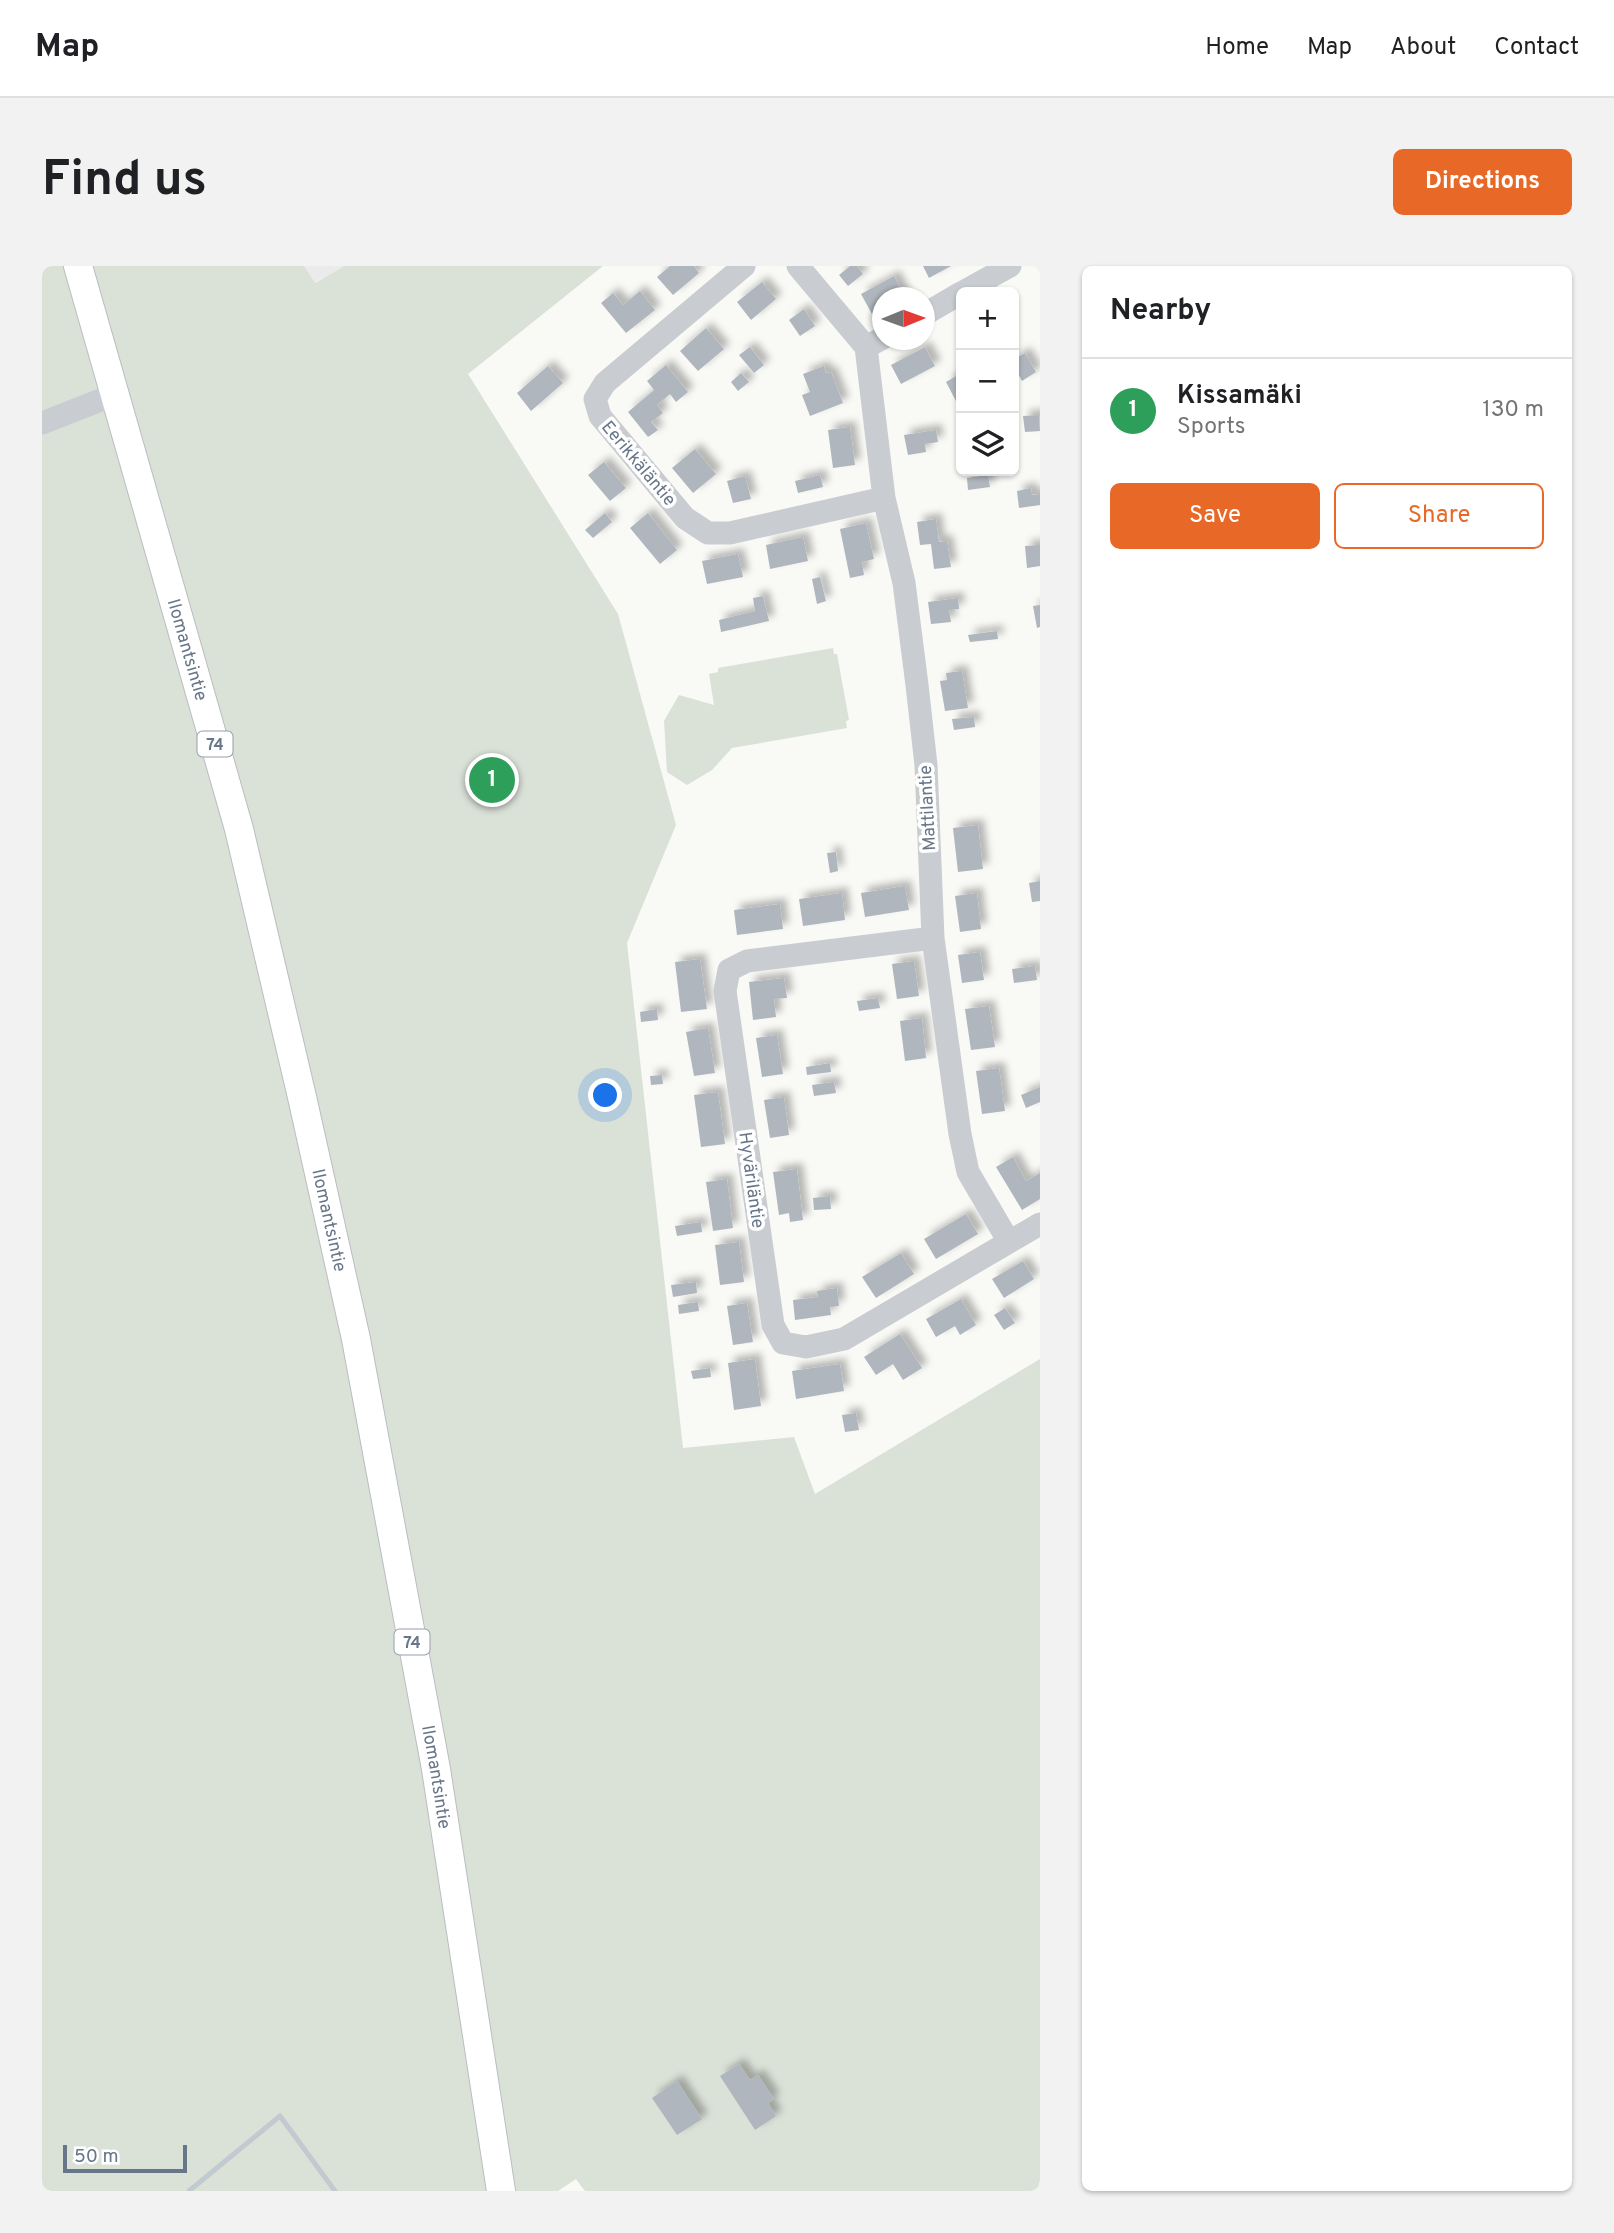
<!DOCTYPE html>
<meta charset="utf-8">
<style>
:root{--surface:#fff;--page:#f2f2f2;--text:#202124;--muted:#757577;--line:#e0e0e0;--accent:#e86927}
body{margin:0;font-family:Overpass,sans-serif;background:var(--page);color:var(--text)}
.controls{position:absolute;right:21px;top:21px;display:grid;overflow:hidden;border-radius:10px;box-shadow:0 2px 5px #0004}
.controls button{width:63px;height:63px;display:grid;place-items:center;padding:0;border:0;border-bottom:2px solid var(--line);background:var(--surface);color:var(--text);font:35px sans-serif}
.compass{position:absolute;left:830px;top:21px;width:63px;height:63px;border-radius:50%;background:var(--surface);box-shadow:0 2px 5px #0004;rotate:89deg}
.scale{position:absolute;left:21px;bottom:18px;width:124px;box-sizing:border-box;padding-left:7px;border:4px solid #677688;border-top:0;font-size:19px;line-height:24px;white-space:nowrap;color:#677688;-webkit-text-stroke:5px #fff;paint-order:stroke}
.you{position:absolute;left:564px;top:830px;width:24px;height:24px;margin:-18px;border:5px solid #fff;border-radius:50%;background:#1a73e8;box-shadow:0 0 0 10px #1a73e833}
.badge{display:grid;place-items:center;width:46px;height:46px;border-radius:50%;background:var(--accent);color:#fff;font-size:23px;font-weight:700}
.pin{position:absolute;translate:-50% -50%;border:4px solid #fff;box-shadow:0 2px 7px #0006}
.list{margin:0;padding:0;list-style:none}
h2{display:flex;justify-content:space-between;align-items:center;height:91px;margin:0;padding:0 28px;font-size:30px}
h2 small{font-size:23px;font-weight:400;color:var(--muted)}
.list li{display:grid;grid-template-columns:46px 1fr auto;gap:21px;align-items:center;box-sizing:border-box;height:105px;padding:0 28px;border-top:2px solid var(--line)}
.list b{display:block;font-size:26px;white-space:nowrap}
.list p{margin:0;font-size:23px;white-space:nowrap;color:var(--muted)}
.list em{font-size:23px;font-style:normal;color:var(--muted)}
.actions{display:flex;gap:14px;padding:21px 28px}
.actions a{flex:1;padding:16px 0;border:2px solid var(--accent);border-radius:10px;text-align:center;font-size:24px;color:var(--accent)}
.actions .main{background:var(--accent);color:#fff}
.icon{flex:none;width:38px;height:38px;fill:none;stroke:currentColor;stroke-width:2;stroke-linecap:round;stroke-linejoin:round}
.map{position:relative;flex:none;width:998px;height:1925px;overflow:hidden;border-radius:10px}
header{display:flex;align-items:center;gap:42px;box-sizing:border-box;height:98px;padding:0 35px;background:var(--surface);border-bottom:2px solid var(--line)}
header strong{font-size:33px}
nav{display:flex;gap:38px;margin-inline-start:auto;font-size:24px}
.intro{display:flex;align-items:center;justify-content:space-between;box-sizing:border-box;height:168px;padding:0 42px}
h1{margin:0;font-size:49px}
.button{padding:18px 32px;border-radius:10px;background:var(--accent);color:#fff;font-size:24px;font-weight:700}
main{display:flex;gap:42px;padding:0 42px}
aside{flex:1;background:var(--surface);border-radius:10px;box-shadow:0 2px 5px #0004}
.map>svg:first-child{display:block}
.built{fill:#eaebea}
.green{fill:#dae1d7}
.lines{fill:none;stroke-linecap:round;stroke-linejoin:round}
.stream{stroke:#c1cad0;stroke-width:5}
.building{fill:#b0b6bd;filter:url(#shadow)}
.major-casing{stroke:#babdc2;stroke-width:30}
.minor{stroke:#c9ccd0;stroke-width:23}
.major{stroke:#fff;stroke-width:28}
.labels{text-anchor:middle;stroke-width:7;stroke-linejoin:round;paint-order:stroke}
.shield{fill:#fff;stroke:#959fac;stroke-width:2}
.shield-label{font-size:16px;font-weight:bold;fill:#677688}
.street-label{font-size:18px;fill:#677688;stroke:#fff}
</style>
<header>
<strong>Map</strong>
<nav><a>Home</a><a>Map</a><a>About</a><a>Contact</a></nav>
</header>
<div class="intro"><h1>Find us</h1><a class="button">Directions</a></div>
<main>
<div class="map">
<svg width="998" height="1925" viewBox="0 0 998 1925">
<defs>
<filter id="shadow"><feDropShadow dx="6" dy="-6" stdDeviation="3.5" flood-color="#0004"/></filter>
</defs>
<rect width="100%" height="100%" fill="#f9f9f6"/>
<!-- built -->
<path class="built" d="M262 0H302L272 17Z"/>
<!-- green -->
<path class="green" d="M0 0H262L273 17 302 0H561L426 108 576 348 634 559 585 677 641 1182 752 1171 773 1228 998 1093V1914L996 1925H543L534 1913 516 1925H0Z
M791 382 792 388H795L807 454 804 455 805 462 690 482 670 504 645 519 625 506 622 455 637 429 672 439 667 408 676 406V402Z"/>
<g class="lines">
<!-- stream -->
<path class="stream" d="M147 1925 238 1850 293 1925"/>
</g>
<!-- building -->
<path class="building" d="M628 0H652L657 7 631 29 615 11Z
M808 0H815L821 8 806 20 797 9Z
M881 0H909L887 12Z
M852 10 863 31 841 32V42L830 48 819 28Z
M720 16 734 33 709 54 695 36Z
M598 25 613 44 584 67 559 37 571 27 581 39Z
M762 43 773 60 758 70 747 54Z
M664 62 682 83 656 105 638 85Z
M708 81 722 99 712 107 697 89Z
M883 81 893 100 859 118 849 99Z
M983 87 994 106 980 115 972 100V93Z
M624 99 646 126 634 136 628 128 615 139 621 147 609 156 616 164 606 171 586 146 612 124 605 115Z
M506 100 521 117 489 145 475 127Z
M782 100 784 107 789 106 801 137 768 150 760 129 768 126 761 108Z
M699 107 707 116 696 125 689 116Z
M919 107V135L915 137 904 116Z
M997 149 998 165 983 166 981 150Z
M808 161 813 199 791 202 786 164Z
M894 164 896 176 883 178 884 186 866 189 862 169Z
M653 183 674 208 651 227 630 202Z
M562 196 584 222 568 235 546 209Z
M778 209 781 221 756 227 753 215Z
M946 209 948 221 926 224 925 212Z
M703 210 709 233 691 237 685 215Z
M989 222 990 229 998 228V239L977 242 975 225Z
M563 247 570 256 551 272 543 264Z
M606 247 635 284 618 298 588 262Z
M894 253 897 276 905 275 909 301 892 303 889 278 878 279 875 256Z
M824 257 832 293 820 296 822 309 808 312 798 263Z
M761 271 766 295 728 303 724 279Z
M998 279V300L985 302 983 280Z
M696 288 701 311 665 318 660 295Z
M778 311 784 335 775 338 770 313Z
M721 330 727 355 679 366 677 354 713 345 711 332Z
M916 332 917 343 907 344 909 356 889 358 886 336Z
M998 339V361L995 362 991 340Z
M955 365 956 373 928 376 926 369Z
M920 405 926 442 903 445 898 415 905 414 904 407Z
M932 451 933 461 912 464 910 453Z
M936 559 941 603 916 606 911 562Z
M794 586 796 605 788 607 785 587Z
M998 615V635L990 636 987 617Z
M863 620 867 644 823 651 819 627Z
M800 627 803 654 761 660 757 633Z
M935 627 939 663 918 666 913 630Z
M738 638 741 663 695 669 692 644Z
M938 686 942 714 920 717 916 689Z
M658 693 665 743 639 746 633 696Z
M872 695 877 730 855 733 850 698Z
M993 700 995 714 972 717 970 703Z
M742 712 745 732 732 733 734 751 711 754 707 716Z
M836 732 838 742 817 745 815 735Z
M947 740 953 781 929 784 923 743Z
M615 743 616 754 599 756 598 746Z
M880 752 884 792 863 795 858 755Z
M666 762 673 807 652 810 644 766Z
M735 769 741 808 720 811 714 772Z
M788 797 789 806 765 809 764 801Z
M957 802 963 845 940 848 934 805Z
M620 809 621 818 609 819 608 810Z
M792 816 794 827 772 830 770 819Z
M998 821V836L984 842 979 829Z
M676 826 683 878 659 881 652 829Z
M742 831 747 869 728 872 722 834Z
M971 891 984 915 998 907V933L980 944 954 901Z
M755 903 761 954 748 956 747 947 737 949 731 906Z
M685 913 691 962 671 965 664 916Z
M788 930 789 943 772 944 771 932Z
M924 948 936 968 894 993 882 973Z
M659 956 660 966 635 970 633 960Z
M697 976 702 1016 678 1019 673 979Z
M859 987 872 1008 834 1032 820 1011Z
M981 995 992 1013 962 1032 950 1013Z
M654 1016 655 1027 631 1031 629 1019Z
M795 1022 797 1040 788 1041 789 1049 753 1054 751 1034 776 1031 775 1025Z
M919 1033 934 1059 918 1069 913 1060 894 1071 884 1053Z
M656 1036 657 1045 637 1048 636 1039Z
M705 1037 711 1076 691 1079 685 1040Z
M963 1042 973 1057 962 1064 952 1049Z
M858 1068 880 1102 861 1114 851 1098 834 1109 822 1091Z
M713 1093 719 1140 692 1144 686 1097Z
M798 1098 802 1125 754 1133 750 1105Z
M668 1102 669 1111 651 1113 649 1105Z
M814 1147 817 1164 803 1166 800 1149Z
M697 1798 708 1814 716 1809 732 1833 726 1837 734 1850 713 1864 678 1810Z
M635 1815 660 1853 635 1869 610 1832Z"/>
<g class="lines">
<defs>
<g id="major">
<path id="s1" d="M36 0 197 563 260 831 314 1073 394 1503 459 1925"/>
</g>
</defs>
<!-- major casing -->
<use href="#major" class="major-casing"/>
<!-- minor -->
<path class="minor" d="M702 0 563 117 553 133 558 150 643 252 666 267H688L842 232
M756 0 824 81
M921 26 968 0
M883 48 919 27
M841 72 824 81 842 232 862 317 875 419 884 499 891 672 918 868 926 906 967 976 998 958
M0 157 74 128
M891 672 705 695 687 704 683 725 731 1059 741 1077 764 1081 802 1073 967 976"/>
<!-- major -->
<use href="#major" class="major"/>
</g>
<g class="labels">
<!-- shield labels -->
<g class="shield">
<rect x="155.5" y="465.5" width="35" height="25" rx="5"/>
<rect x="352.5" y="1363.5" width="35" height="25" rx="5"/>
</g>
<g class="shield-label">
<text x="173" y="484">74</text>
<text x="370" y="1382">74</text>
</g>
<!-- street labels -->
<g class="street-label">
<text transform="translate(597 197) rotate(50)" y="6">Eerikkäläntie</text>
<text dy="6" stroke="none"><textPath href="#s1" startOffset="399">Ilomantsintie</textPath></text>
<text transform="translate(885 542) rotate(-93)" y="6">Mattilantie</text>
<text transform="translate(710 914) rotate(82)" y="6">Hyväriläntie</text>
<text dy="6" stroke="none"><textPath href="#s1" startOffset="987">Ilomantsintie</textPath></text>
<text dy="6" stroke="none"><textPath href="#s1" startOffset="1554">Ilomantsintie</textPath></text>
</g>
</g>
</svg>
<div class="controls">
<button>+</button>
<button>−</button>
<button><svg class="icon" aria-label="layers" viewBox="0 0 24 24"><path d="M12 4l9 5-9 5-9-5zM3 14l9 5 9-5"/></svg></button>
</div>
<svg class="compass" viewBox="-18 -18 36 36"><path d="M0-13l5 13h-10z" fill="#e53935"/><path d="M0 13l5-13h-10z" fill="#757577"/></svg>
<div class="scale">50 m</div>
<div class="you"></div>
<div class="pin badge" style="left:450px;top:514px;background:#2e9e5b">1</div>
</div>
<aside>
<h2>Nearby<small></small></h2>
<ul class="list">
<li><span class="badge" style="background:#2e9e5b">1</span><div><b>Kissamäki</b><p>Sports</p></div><em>130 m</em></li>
</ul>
<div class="actions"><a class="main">Save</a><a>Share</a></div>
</aside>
</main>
